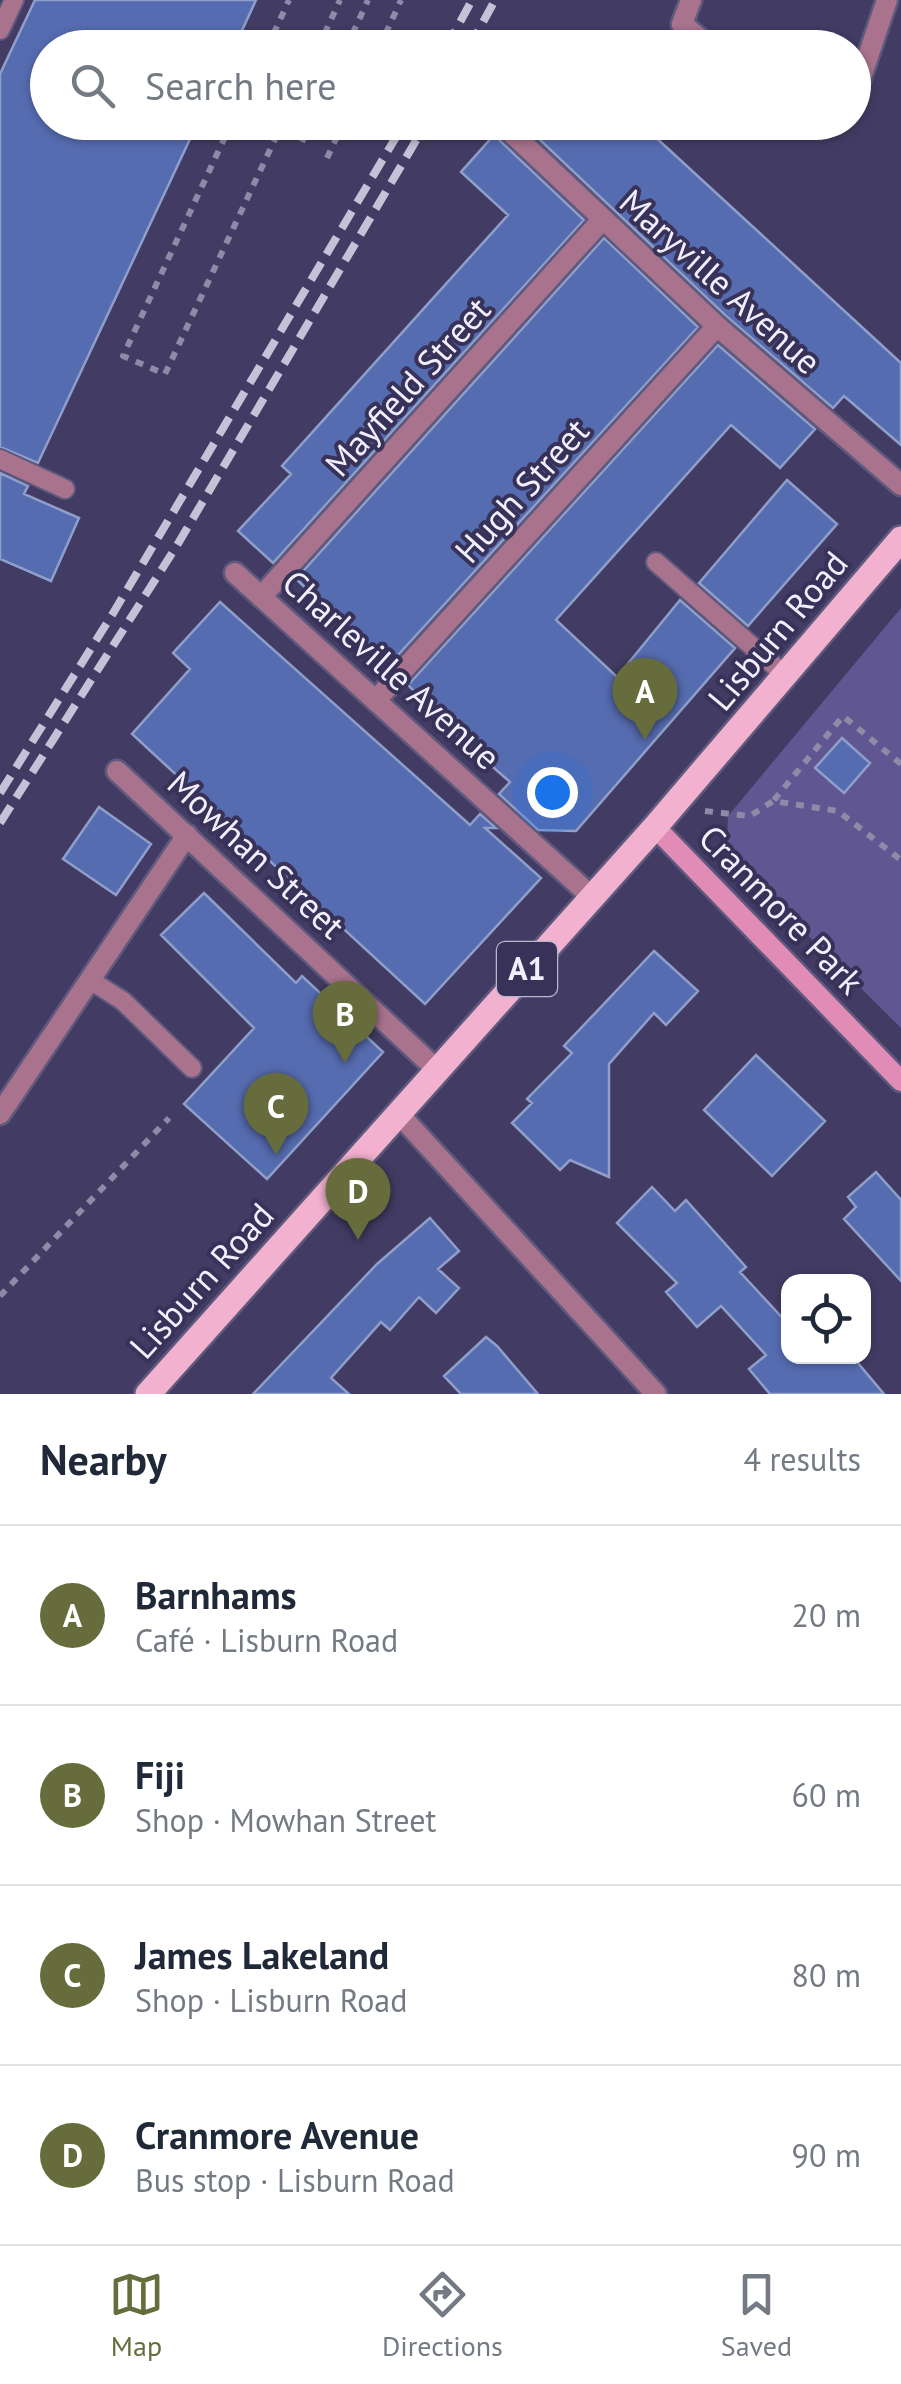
<!DOCTYPE html>
<meta charset="utf-8">
<style>
:root{--surface:#fff;--page:#f6f6f7;--text:#1f2937;--muted:#747a83;--line:#e0e1e3;--accent:#676c3c}
body{margin:0;font-family:"PT Sans",sans-serif;background:var(--page);color:var(--text)}
.controls{position:absolute;right:30px;bottom:30px;display:grid;overflow:hidden;border-radius:20px;box-shadow:0 2px 8px #0004}
.controls button{width:90px;height:90px;display:grid;place-items:center;padding:0;border:0;border-bottom:2px solid var(--line);background:var(--surface);color:var(--text);font:50px sans-serif}
.you{position:absolute;left:552px;top:792px;width:35px;height:35px;margin:-25px;border:8px solid #fff;border-radius:50%;background:#1a73e8;box-shadow:0 0 0 15px #1a73e833}
.badge{display:grid;place-items:center;width:65px;height:65px;border-radius:50%;background:var(--accent);color:#fff;font-size:32px;font-weight:700}
.pin{position:absolute;translate:-50% -82px;filter:drop-shadow(0 2px 5px #0008)}
.pin::after{content:'';position:absolute;top:52px;width:35px;height:30px;background:inherit;clip-path:polygon(0 0,100% 0,50% 100%)}
.list{margin:0;padding:0;list-style:none}
h2{display:flex;justify-content:space-between;align-items:center;height:130px;margin:0;padding:0 40px;font-size:42px}
h2 small{font-size:32px;font-weight:400;color:var(--muted)}
.list li{display:grid;grid-template-columns:65px 1fr auto;gap:30px;align-items:center;box-sizing:border-box;height:180px;padding:0 40px;border-top:2px solid var(--line)}
.list b{display:block;font-size:38px;white-space:nowrap}
.list p{margin:0;font-size:32px;white-space:nowrap;color:var(--muted)}
.list em{font-size:32px;font-style:normal;color:var(--muted)}
.icon{flex:none;width:55px;height:55px;fill:none;stroke:currentColor;stroke-width:2;stroke-linecap:round;stroke-linejoin:round}
.map{position:relative;flex:none;width:901px;height:1394px;overflow:hidden}
.search{position:absolute;background:var(--surface);box-shadow:0 2px 8px #0004;left:30px;right:30px;top:30px;height:110px;display:flex;align-items:center;gap:25px;box-sizing:border-box;padding:0 35px;border-radius:55px;color:var(--muted);font-size:38px}
.sheet{height:850px;background:var(--surface)}
nav{display:flex;justify-content:space-around;align-items:center;box-sizing:border-box;height:140px;border-top:2px solid var(--line);background:var(--surface);font-size:28px;color:var(--muted)}
nav a{display:grid;justify-items:center;gap:5px}
nav .on{color:var(--accent)}
.map>svg:first-child{display:block}
.green{fill:#605792}
.building{fill:#566cb0;stroke:#8f9fca;stroke-width:2.5}
.lines{fill:none;stroke-linecap:round;stroke-linejoin:round}
.lane-casing{stroke:#5e597d;stroke-width:22}
.street-casing{stroke:#5e597d;stroke-width:25}
.secondary-casing{stroke:#5e597d;stroke-width:25}
.primary-casing{stroke:#5e597d;stroke-width:30}
.path{stroke:#8e8aa7;stroke-width:6;stroke-dasharray:8 8;stroke-linecap:butt}
.lane{stroke:#a9738d;stroke-width:18}
.street{stroke:#a9738d;stroke-width:20}
.secondary{stroke:#e18cb6;stroke-width:20}
.primary{stroke:#f3b1d0;stroke-width:25}
.rail{stroke:#c4c2d7;stroke-width:8;stroke-dasharray:20 10;stroke-linecap:butt}
.labels{text-anchor:middle;stroke-width:8;stroke-linejoin:round;paint-order:stroke}
.shield{fill:#383259;stroke:#b9b6cc;stroke-width:2.5}
.shield-label{font-size:32px;font-weight:bold;fill:#f0effe}
.street-label{font-size:35px;fill:#f0effe;stroke:#383259}
</style>
<div class="map">
<svg width="901" height="1394" viewBox="0 0 901 1394">
<rect width="100%" height="100%" fill="#423c64"/>
<!-- green -->
<path class="green" d="M901 608V1028L734 862 727 841 728 816Z"/>
<!-- building -->
<path class="building" d="M35 0H256L234 48H48V122H198L38 463 0 447V74Z
M521 122H639L901 363V445L844 396 833 408 726 316Z
M494 135 584 220 273 563 238 531 291 474 282 466 508 215 461 172Z
M604 238 698 327 388 666 296 579Z
M718 345 815 429 780 468 731 425 556 620 617 677 680 600 735 648 576 831 538 830 499 794 510 782 413 697 417 694 408 685Z
M0 473 28 486 24 494 79 518 51 581 0 559Z
M787 480 837 524 748 626 699 583Z
M220 602 470 825 480 814 496 828H485L541 878 425 1004 132 734 190 669 173 653Z
M842 738 870 763 844 793 815 768Z
M99 807 151 844 116 895 63 859Z
M204 893 296 983 302 976 383 1052 267 1179 184 1104 254 1028 161 935Z
M654 951 698 991 666 1025 654 1013 609 1064V1177L570 1160 560 1170 512 1123 532 1103 527 1099 572 1053 564 1046Z
M756 1055 825 1121 772 1176 704 1110Z
M876 1172 901 1200V1281L844 1219 856 1207 848 1197Z
M652 1187 675 1211 686 1200 746 1267 740 1272 788 1324V1356H852L884 1394H770L749 1369 766 1355 721 1306 697 1327 666 1292 677 1283 617 1223Z
M430 1218 459 1251 438 1269 459 1288 436 1313 419 1297 390 1330 381 1322 331 1378 349 1394H253L377 1264Z
M486 1337 497 1346 538 1394H461L444 1376Z"/>
<g class="lines">
<defs>
<path id="lane" d="M0 30 14 0
M0 459 65 489
M656 562 786 676
M90 980 123 1001 192 1068"/>
<path id="street" d="M691 0 682 24 711 48
M854 98 887 0
M500 122 717 326 901 485
M235 573 592 897
M261 597 602 220
M376 700 717 326
M117 771 437 1070
M398 1113 656 1394
M0 1114 187 835"/>
<path id="secondary" d="M655 827 901 1081"/>
<path id="primary" d="M148 1394 655 827 901 539"/>
</defs>
<!-- lane casing -->
<use href="#lane" class="lane-casing"/>
<!-- street casing -->
<use href="#street" class="street-casing"/>
<!-- secondary casing -->
<use href="#secondary" class="secondary-casing"/>
<!-- primary casing -->
<use href="#primary" class="primary-casing"/>
<!-- path -->
<path class="path" d="M267 48 289 0
M318 48 340 0
M346 48 368 0
M379 48 401 0
M232 122 123 356 165 374 283 122
M302 142 311 122
M327 158 344 122
M774 800 843 716 901 764
M705 811 750 816 773 801 838 811 901 860
M0 1296 169 1118"/>
<!-- lane -->
<use href="#lane" class="lane"/>
<!-- street -->
<use href="#street" class="street"/>
<!-- secondary -->
<use href="#secondary" class="secondary"/>
<!-- primary -->
<use href="#primary" class="primary"/>
<!-- rail -->
<path class="rail" d="M446 48 472 0
M469 48 495 0
M0 793 112 615 405 122
M0 823 176 547 427 122"/>
</g>
<g class="labels">
<!-- shield labels -->
<rect class="shield" x="497" y="942" width="60" height="54" rx="8"/>
<g class="shield-label">
<text x="527" y="980">A1</text>
</g>
<!-- street labels -->
<g class="street-label">
<text transform="translate(720 282) rotate(42)" y="12">Maryville Avenue</text>
<text transform="translate(408 387) rotate(-48)" y="12">Mayfield Street</text>
<text transform="translate(522 491) rotate(-48)" y="12">Hugh Street</text>
<text transform="translate(778 631) rotate(-50)" y="12">Lisburn Road</text>
<text transform="translate(391 670) rotate(42)" y="12">Charleville Avenue</text>
<text transform="translate(256 855) rotate(43)" y="12">Mowhan Street</text>
<text transform="translate(781 910) rotate(46)" y="12">Cranmore Park</text>
<text transform="translate(202 1281) rotate(-48)" y="12">Lisburn Road</text>
</g>
</g>
</svg>
<div class="controls">
<button><svg class="icon" aria-label="locate" viewBox="0 0 24 24"><circle cx="12" cy="12" r="6"/><path d="M12 2v4M12 18v4M2 12h4M18 12h4"/></svg></button>
</div>
<div class="you"></div>
<div class="pin badge" style="left:645px;top:740px">A</div>
<div class="pin badge" style="left:345px;top:1063px">B</div>
<div class="pin badge" style="left:276px;top:1155px">C</div>
<div class="pin badge" style="left:358px;top:1240px">D</div>
<div class="search"><svg class="icon" aria-label="search" viewBox="0 0 24 24"><circle cx="10" cy="10" r="6"/><path d="M15 15l6 6"/></svg>Search here</div>
</div>
<section class="sheet">
<h2>Nearby<small>4 results</small></h2>
<ul class="list">
<li><span class="badge">A</span><div><b>Barnhams</b><p>Café · Lisburn Road</p></div><em>20 m</em></li>
<li><span class="badge">B</span><div><b>Fiji</b><p>Shop · Mowhan Street</p></div><em>60 m</em></li>
<li><span class="badge">C</span><div><b>James Lakeland</b><p>Shop · Lisburn Road</p></div><em>80 m</em></li>
<li><span class="badge">D</span><div><b>Cranmore Avenue</b><p>Bus stop · Lisburn Road</p></div><em>90 m</em></li>
</ul>
</section>
<nav>
<a class="on"><svg class="icon" aria-label="map" viewBox="0 0 24 24"><path d="M3 6l6-2 6 2 6-2v14l-6 2-6-2-6 2zM9 4v14M15 6v14"/></svg>Map</a>
<a><svg class="icon" aria-label="directions" viewBox="0 0 24 24"><path d="M12 3l9 9-9 9-9-9zM9 14v-3h6M13 9l2 2-2 2"/></svg>Directions</a>
<a><svg class="icon" aria-label="saved" viewBox="0 0 24 24"><path d="M7 4h10v16l-5-4-5 4z"/></svg>Saved</a>
</nav>
